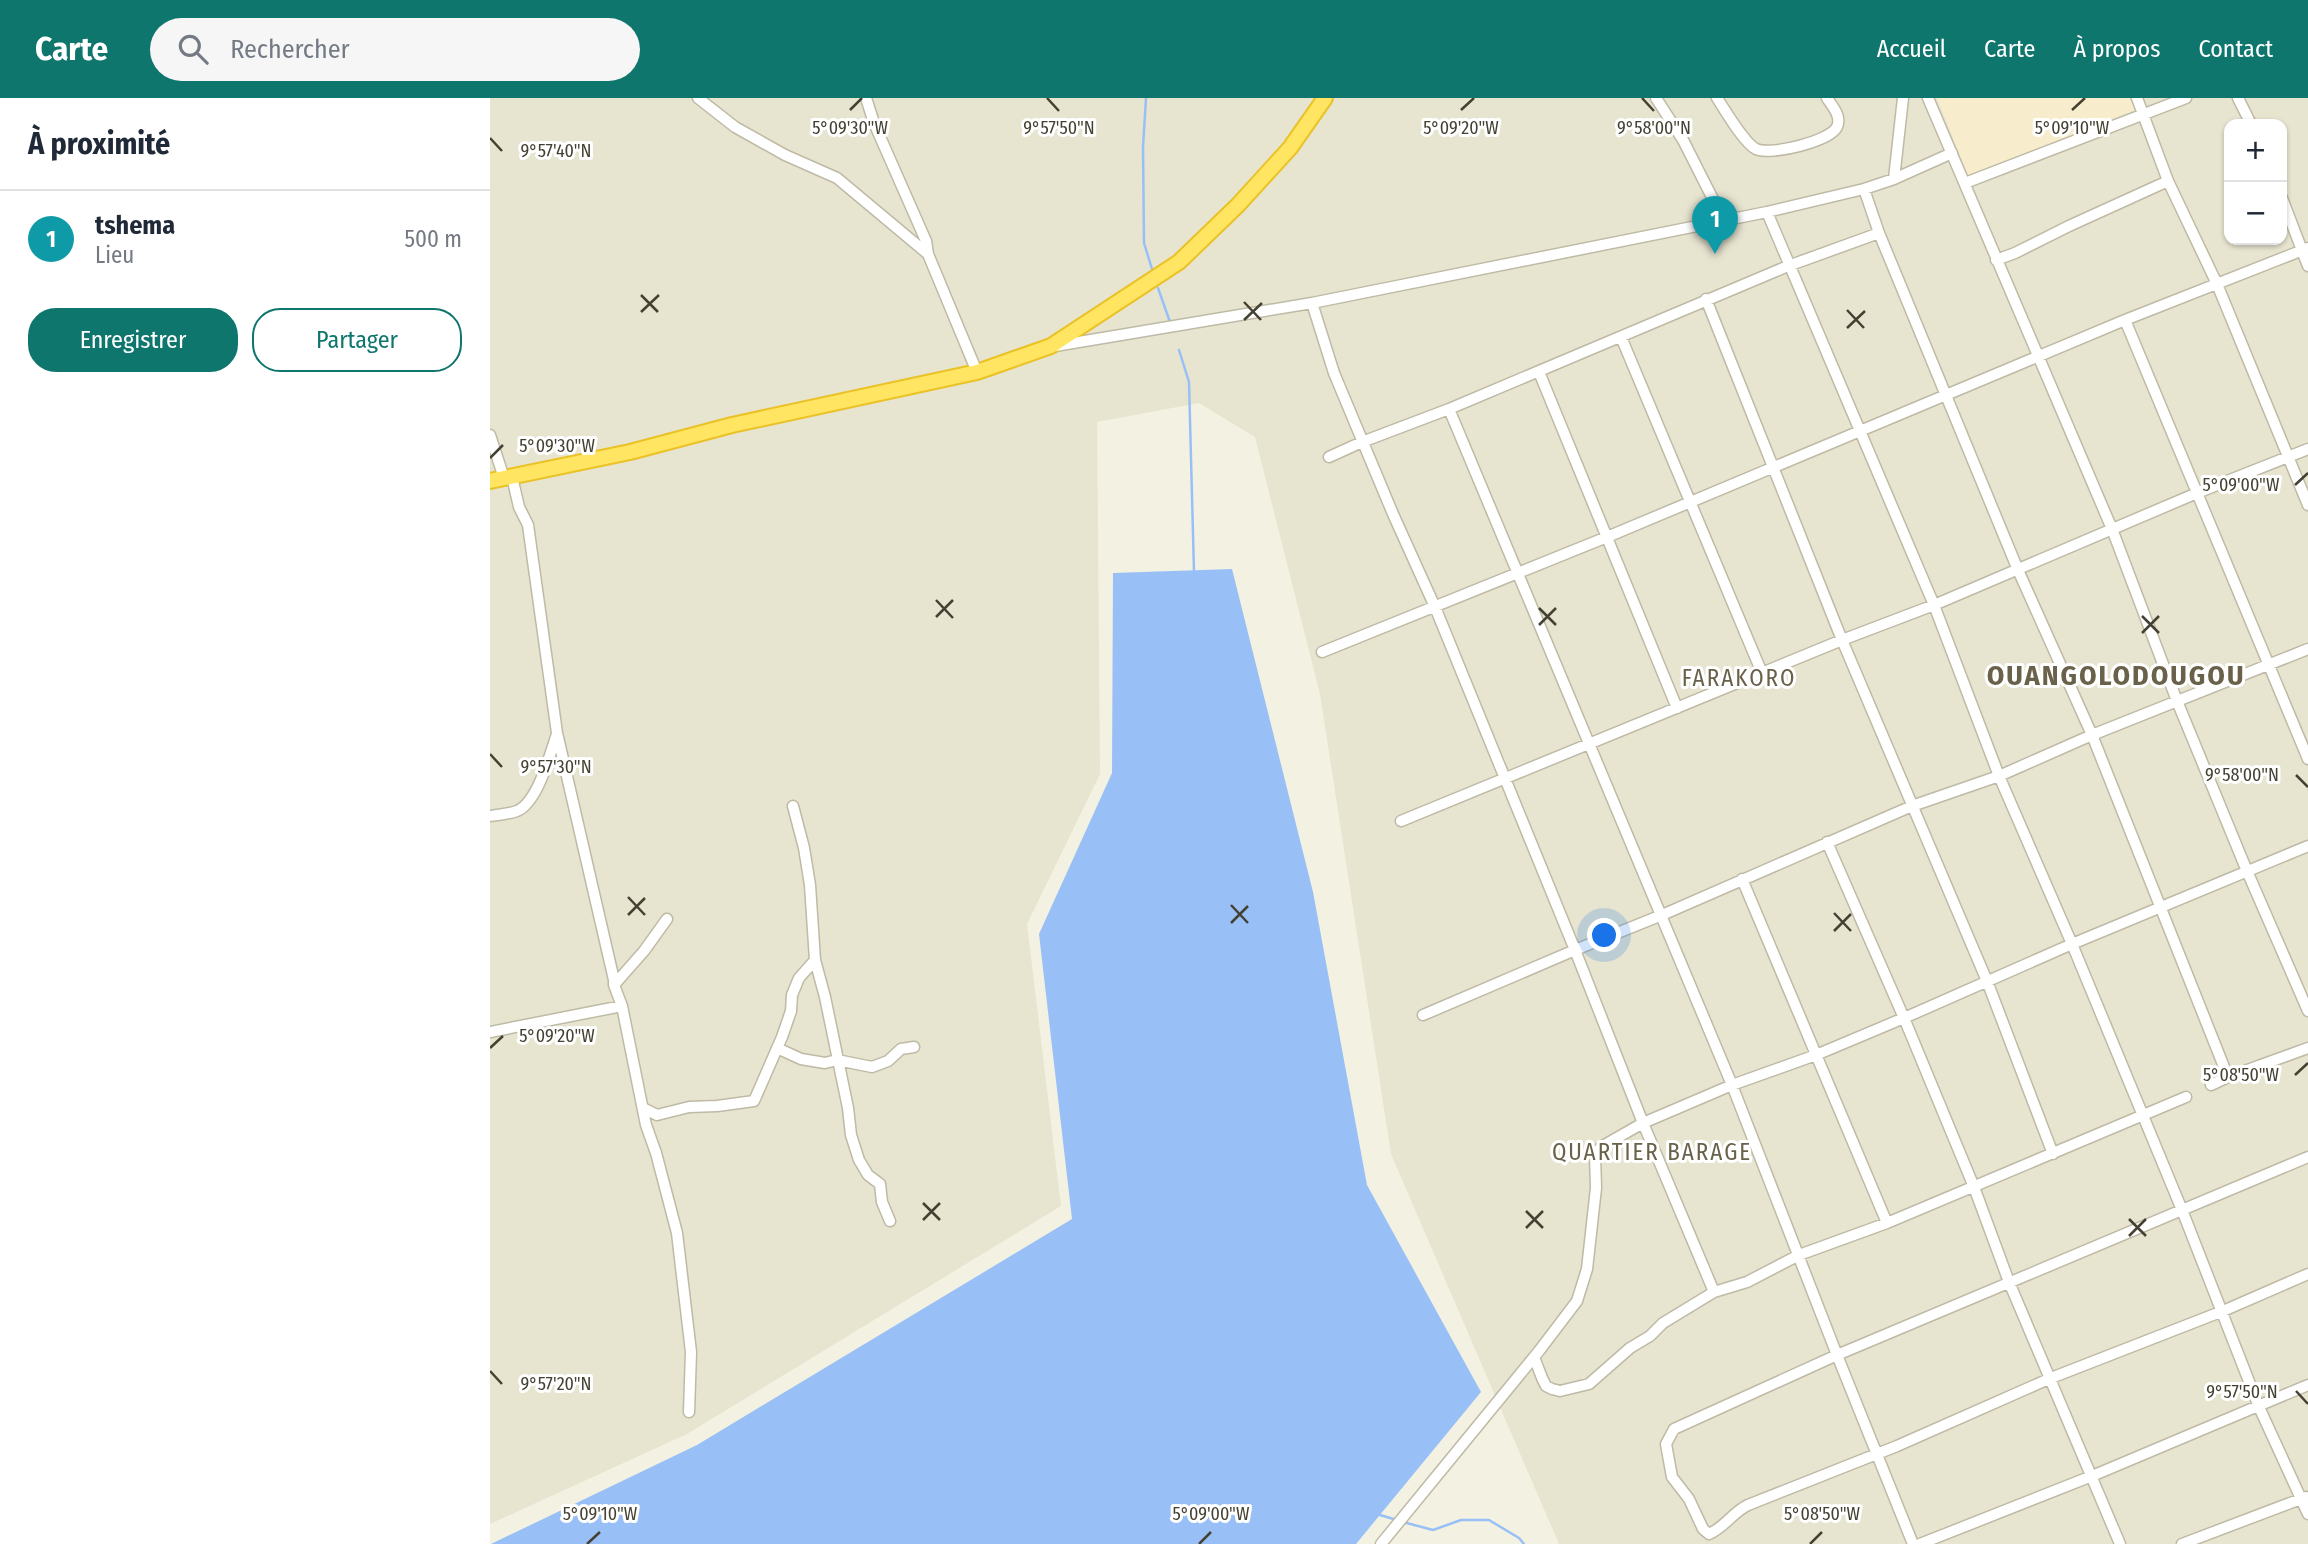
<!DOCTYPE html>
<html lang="fr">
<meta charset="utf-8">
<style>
:root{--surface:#fff;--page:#f6f6f7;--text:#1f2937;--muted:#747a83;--line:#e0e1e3;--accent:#0f766e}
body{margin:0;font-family:"Fira Sans Condensed",sans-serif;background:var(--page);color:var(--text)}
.controls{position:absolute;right:21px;top:21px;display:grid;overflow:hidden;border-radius:14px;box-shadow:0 2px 5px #0004}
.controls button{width:63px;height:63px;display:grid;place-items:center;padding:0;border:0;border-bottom:2px solid var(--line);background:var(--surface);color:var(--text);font:35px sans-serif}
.you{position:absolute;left:1115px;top:838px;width:24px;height:24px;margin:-18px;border:5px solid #fff;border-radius:50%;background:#1a73e8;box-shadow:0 0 0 10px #1a73e833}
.badge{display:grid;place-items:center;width:46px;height:46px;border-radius:50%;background:var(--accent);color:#fff;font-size:23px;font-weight:700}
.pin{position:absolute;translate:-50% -58px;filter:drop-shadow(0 2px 4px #0008)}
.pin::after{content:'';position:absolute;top:37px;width:24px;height:21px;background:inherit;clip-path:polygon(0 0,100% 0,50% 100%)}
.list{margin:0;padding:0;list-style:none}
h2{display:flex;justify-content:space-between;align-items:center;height:91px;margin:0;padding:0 28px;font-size:30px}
h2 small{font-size:23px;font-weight:400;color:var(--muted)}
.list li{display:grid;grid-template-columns:46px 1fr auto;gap:21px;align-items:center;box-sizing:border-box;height:98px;padding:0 28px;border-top:2px solid var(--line)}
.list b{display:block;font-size:26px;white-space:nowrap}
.list p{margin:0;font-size:23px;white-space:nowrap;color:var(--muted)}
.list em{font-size:23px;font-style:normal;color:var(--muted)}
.actions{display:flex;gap:14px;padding:21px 28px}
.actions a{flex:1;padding:16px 0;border:2px solid var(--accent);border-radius:28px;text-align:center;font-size:24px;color:var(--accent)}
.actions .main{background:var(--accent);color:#fff}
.icon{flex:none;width:38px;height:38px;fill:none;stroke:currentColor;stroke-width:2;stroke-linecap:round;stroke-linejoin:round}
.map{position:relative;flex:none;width:1818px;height:1446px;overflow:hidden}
header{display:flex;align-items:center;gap:42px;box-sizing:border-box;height:98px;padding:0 35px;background:var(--accent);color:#fff}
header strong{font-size:33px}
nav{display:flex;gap:38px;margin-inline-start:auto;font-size:24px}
.search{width:490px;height:63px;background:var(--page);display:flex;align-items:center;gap:18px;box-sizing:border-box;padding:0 24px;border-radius:38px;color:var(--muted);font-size:26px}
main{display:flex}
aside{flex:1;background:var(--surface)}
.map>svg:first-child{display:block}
.residential{fill:#e7e4d0;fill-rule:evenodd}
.commercial{fill:#f7eccb}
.water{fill:#99c0f6}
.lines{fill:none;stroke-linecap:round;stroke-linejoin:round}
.stream{stroke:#99c0f6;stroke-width:2.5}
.minor-casing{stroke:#bfbaa5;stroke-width:13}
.highway-casing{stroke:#eac226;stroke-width:18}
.minor{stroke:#fff;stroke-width:10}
.highway{stroke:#ffe561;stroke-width:14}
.ticks{fill:none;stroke:#454132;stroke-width:2.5}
.labels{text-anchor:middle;stroke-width:6;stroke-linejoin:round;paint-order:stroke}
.neighbourhood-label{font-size:23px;letter-spacing:2px;fill:#696149;stroke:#fff}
.district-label{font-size:28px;font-weight:bold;letter-spacing:2px;fill:#696149;stroke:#fff}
.ticks-label{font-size:18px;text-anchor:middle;fill:#454132;stroke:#fff;stroke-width:6;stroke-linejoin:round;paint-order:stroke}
</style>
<header>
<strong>Carte</strong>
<div class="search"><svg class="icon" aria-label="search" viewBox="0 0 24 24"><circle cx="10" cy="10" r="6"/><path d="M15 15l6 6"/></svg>Rechercher</div>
<nav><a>Accueil</a><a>Carte</a><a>À propos</a><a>Contact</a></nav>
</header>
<main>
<aside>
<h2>À proximité<small></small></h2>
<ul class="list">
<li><span class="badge" style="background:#0f9aa8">1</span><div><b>tshema</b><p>Lieu</p></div><em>500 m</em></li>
</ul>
<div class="actions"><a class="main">Enregistrer</a><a>Partager</a></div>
</aside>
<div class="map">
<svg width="1818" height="1446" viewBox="0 0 1818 1446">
<rect width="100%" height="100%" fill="#f3f1e2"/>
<!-- residential -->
<path class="residential" d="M0 0H1818V1446H1069L901 1056 830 596 765 339 709 305 607 324 610 676 537 826 571 1108 197 1336 0 1426ZM1739 26H1792V142H1739Z"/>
<!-- commercial -->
<path class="commercial" d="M1447 0H1640L1645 12 1478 78Z"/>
<!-- water -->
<path class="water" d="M742 471 823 794 877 1087 991 1294 866 1446H1L207 1347 582 1121 549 836 622 675 623 475Z"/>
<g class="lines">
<!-- stream -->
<path class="stream" d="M656 0 653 49 654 145 662 171
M668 190 680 224
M689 252 699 284 704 474
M890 1417 907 1422
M913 1424 943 1432 971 1422H999L1029 1440 1034 1446"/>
<defs>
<path id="minor" d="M208 0 245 29 295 57 347 80 438 156
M376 0 384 25 436 143 438 156 487 274
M1166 0 1193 42 1233 121
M1227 0C1235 12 1254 45 1266 51 1281 58 1340 43 1347 29 1352 18 1342 8 1337 0
M1438 0 1622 431 1687 603 1757 773 1818 913
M1647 0 1678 83 1727 186 1818 407
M1748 0 1761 26
M1404 81 1413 0
M1475 85 1696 0
M1374 91 1389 135 1528 472 1602 637 1738 979
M1792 100 1818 168
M1277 114 1444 507 1509 678 1582 846 1692 1112 1769 1309 1818 1416
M1506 162 1525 155 1579 128 1678 83
M1216 201 1352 542 1497 883 1563 1056
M822 205 844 275 903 416 945 509 1085 852 1153 1025 1224 1194
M1635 222 1818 661
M1131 239 1272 575
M565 248 822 205 1277 114 1374 91 1404 81 1462 55
M1049 274 1187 610
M959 311 1242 987 1347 1257 1423 1446
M0 337 14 380
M839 359 872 344 959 311 1298 168 1389 135
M22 379 29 409 38 427 67 635 124 882V887L132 908 156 1027 166 1055 187 1135 201 1254 199 1314
M832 554 1117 439 1635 222 1818 150
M303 708 314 750 320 787 325 862 335 899 358 1010 361 1037 369 1062 378 1077 390 1086 392 1104 400 1123
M0 718C9 717 19 716 27 713 48 704 60 656 67 636
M911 723 1352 542 1444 507 1707 395 1818 351
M1337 744 1414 920 1484 1089 1519 1184 1630 1446
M1252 781 1397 1125
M124 887 154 853 177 821
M933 917 1085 852 1172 817 1422 708 1509 678 1602 637 1818 551
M0 934 132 908
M287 950 311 961 335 965 347 962 382 969 398 963 411 951 424 949
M1721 987 1738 979 1818 950
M153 1010 167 1017 199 1009 227 1008 264 1003 292 939 301 913 302 897 309 880 325 862
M1818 1059 1347 1257 1184 1331 1176 1346 1182 1379 1199 1401 1213 1431 1219 1436C1234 1430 1243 1414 1258 1407L1407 1348 1561 1280 1733 1213 1818 1176
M1044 1259 1052 1280 1056 1288 1062 1291 1070 1293 1099 1286 1140 1250 1160 1238 1173 1225 1224 1194 1257 1184 1309 1157 1397 1125 1696 999
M891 1446 1049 1253 1087 1203 1097 1171 1106 1090 1105 1057 1111 1049 1153 1025 1242 987 1326 957 1414 920 1582 846 1818 748
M1430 1446 1602 1378 1818 1287
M1692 1446 1816 1399"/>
<path id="highway" d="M0 383 140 354 242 327 487 274 561 248 689 164 748 107 800 50 835 0"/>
</defs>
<!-- minor casing -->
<use href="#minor" class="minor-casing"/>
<!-- highway casing -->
<use href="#highway" class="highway-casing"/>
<!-- minor -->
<use href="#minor" class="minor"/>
<!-- highway -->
<use href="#highway" class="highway"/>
</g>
<!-- ticks -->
<path class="ticks" d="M557 0 569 13M1152 0 1164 13M360 12 372 0M971 12 984 0M1582 12 1595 0M0 40 12 53M151 197 168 214M754 204 771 222M1357 212 1374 230M151 214 169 197M754 222 772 205M1357 230 1375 213M0 360 13 347M1805 387 1818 375M446 502 463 520M1049 510 1066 527M1652 518 1669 535M446 519 463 502M1049 527 1066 510M1652 535 1669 518M0 656 12 669M1806 677 1818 689M138 799 155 817M741 807 758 825M1344 815 1361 833M138 817 155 800M741 825 758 808M1344 833 1361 816M0 950 13 938M1805 977 1818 965M433 1105 450 1122M1036 1113 1053 1130M1639 1121 1656 1138M433 1122 450 1105M1036 1130 1053 1113M1639 1138 1656 1121M0 1273 12 1286M1806 1293 1818 1306M97 1446 110 1434M709 1446 721 1434M1320 1446 1332 1434"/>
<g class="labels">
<!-- neighbourhood labels -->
<g class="neighbourhood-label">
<text x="1249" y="588">FARAKORO</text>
<text x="1162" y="1062">QUARTIER BARAGE</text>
</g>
<!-- district labels -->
<g class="district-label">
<text x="1626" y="587">OUANGOLODOUGOU</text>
</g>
</g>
<g class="ticks-label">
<text x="360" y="36">5°09'30"W</text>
<text x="971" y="36">5°09'20"W</text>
<text x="1582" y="36">5°09'10"W</text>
<text x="569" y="36">9°57'50"N</text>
<text x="1164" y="36">9°58'00"N</text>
<text x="66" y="59">9°57'40"N</text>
<text x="67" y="354">5°09'30"W</text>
<text x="1751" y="393">5°09'00"W</text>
<text x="66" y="675">9°57'30"N</text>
<text x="1752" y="683">9°58'00"N</text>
<text x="67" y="944">5°09'20"W</text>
<text x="1751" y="983">5°08'50"W</text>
<text x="66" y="1292">9°57'20"N</text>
<text x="1752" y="1300">9°57'50"N</text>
<text x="110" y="1422">5°09'10"W</text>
<text x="721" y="1422">5°09'00"W</text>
<text x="1332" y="1422">5°08'50"W</text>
</g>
</svg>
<div class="controls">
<button>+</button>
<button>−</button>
</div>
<div class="you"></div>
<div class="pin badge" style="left:1225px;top:156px;background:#0f9aa8">1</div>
</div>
</main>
